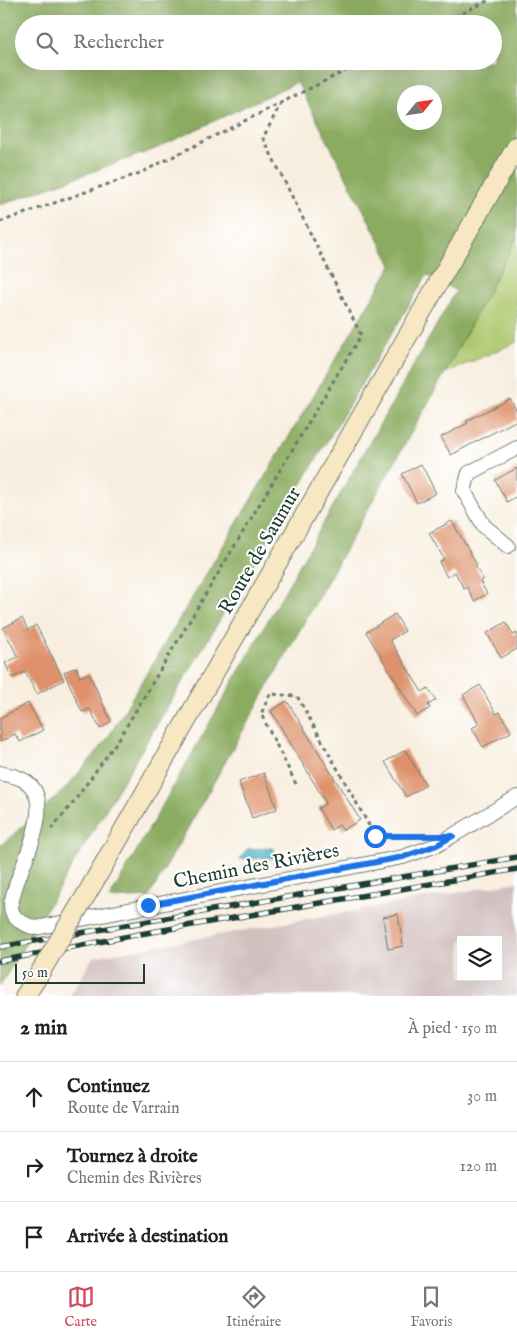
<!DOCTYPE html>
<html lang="fr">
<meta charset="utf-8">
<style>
:root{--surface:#fff;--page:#f2f2f2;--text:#222;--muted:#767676;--line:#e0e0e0;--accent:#d1495b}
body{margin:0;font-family:"IM FELL English",serif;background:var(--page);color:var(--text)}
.controls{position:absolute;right:15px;bottom:15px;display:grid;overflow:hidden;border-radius:0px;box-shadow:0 5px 20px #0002}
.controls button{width:45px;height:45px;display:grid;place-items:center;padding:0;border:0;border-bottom:1px solid var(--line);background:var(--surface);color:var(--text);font:25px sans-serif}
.compass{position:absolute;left:397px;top:85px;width:45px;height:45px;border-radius:50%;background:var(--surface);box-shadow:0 5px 20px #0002;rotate:61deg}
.scale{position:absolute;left:15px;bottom:12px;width:130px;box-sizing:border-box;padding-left:5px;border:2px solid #1f3d34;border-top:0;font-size:14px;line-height:18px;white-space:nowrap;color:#1f3d34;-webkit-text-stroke:4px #fff;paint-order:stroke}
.stop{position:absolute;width:15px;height:15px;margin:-11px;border:4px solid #1a73e8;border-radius:50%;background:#fff}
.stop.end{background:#1a73e8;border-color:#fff;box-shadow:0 1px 5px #0008}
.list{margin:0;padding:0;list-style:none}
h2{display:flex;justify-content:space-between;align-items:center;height:65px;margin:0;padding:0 20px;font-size:21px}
h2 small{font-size:16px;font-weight:400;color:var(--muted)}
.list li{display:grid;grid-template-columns:32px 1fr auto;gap:15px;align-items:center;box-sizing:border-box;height:70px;padding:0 20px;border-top:1px solid var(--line)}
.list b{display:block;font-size:19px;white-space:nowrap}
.list p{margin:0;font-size:16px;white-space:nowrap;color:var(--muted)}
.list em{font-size:16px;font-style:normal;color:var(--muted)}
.icon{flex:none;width:28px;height:28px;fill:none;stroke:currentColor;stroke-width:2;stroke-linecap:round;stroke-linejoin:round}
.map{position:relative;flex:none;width:517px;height:996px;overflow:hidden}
.search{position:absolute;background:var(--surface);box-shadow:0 5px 20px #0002;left:15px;right:15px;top:15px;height:55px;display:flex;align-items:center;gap:12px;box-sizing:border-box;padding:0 18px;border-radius:28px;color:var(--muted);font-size:19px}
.sheet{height:275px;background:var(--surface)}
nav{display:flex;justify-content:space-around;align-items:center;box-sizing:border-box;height:70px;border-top:1px solid var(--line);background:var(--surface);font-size:14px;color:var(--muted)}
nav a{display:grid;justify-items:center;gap:2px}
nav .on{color:var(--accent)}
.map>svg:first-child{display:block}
.industrial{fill:#d1bfbe;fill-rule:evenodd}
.green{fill:#afc86e;stroke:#678251}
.forest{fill:#8bac61;stroke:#55744a;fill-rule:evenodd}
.water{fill:#44aec3;stroke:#32767c}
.building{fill:#de916b}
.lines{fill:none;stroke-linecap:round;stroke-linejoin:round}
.street-casing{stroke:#6b7b70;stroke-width:16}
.secondary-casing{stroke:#6b7b70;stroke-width:21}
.path{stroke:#6b7b70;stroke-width:3;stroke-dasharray:4 4;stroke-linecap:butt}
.street{stroke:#fff;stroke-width:14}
.secondary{stroke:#f7e8c3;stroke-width:19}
.rail-casing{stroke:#1f3d34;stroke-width:5.5}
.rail{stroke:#fff;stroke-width:4;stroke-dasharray:11;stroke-linecap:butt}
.secondary-bridge-casing{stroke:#6b7b70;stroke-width:21;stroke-linecap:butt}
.secondary-bridge{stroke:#f7e8c3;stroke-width:19}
.route{stroke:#1a73e8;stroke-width:6}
.labels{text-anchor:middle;stroke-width:4;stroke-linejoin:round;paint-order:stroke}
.street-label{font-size:20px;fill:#1f3d34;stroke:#fff}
</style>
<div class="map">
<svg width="517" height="996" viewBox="0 0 517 996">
<rect width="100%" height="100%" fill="#fff"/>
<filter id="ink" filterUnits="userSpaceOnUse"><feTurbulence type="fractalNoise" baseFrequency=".02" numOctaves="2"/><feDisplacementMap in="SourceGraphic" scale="10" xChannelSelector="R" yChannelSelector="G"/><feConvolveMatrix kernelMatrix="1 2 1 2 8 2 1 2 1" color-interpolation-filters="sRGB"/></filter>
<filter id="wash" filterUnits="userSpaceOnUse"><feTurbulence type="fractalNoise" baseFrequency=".0096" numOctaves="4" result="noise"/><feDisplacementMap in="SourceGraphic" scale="20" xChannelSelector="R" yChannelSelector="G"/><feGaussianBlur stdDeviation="1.12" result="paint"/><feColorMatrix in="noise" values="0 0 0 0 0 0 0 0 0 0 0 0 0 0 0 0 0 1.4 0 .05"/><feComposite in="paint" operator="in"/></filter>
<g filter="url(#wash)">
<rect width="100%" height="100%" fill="#f8eedf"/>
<!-- industrial -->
<path class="industrial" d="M517 882V996H70L93 957ZM461 940H498V977H461Z"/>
<!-- green -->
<path class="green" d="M517 237V342L445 373Z"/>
<!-- forest -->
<path class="forest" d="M0 0H517V237L445 373 149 897 109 899 456 291 427 275 0 986V846L64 790 106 741 392 265 297 82 155 149 0 205ZM24 24H493V61H24ZM404 92H434V122H404Z"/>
<!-- water -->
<path class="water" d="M274 848V858L240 859 247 849Z"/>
<g id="blocks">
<!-- building -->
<path class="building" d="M510 399 517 411V420L451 455 441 437 468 423 466 421Z
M421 464 436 493 417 503 402 474Z
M517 468V496L507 502 495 480Z
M452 521 477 565 475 566 483 579 480 581 487 594 474 601 467 587 464 589 455 572 447 577 439 562 444 559 429 533Z
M395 614 405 631 390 640 422 692 428 688 436 700 428 705 430 708 417 716 366 632Z
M22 618 28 630 36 625 64 680 37 694 25 672 12 678 5 663 18 657 3 628Z
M506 622 513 635 517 633V649L501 658 487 633Z
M76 667 80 677 89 673 111 721 100 729 90 709 82 712 64 672Z
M480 685 496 714 500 712 511 732 483 747 472 728 479 724 463 695Z
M287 701 360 820 343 830 339 825 331 830 318 808 326 803 271 711Z
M28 703 43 730 20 742 15 734 0 742V718Z
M405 750 426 785 406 797 385 762Z
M264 773 277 809 252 818 239 782Z
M398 914 403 946 388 949 383 917Z"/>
</g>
</g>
<g filter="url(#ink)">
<use href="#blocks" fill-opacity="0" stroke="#6b7b70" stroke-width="1"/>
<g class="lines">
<defs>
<path id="street" d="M508 546 484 526 464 491 469 473 517 448
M0 773C6 775 13 775 19 778 62 794 21 863 14 892 12 899 9 907 13 914 17 922 27 925 35 928L403 857 437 845 517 797"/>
<path id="secondary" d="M92 885 517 146
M25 996 38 976"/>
</defs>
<!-- street casing -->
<use href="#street" class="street-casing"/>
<!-- secondary casing -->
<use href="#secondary" class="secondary-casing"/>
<!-- path -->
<path class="path" d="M441 24 489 0
M0 222 140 173 365 61
M296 784 261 714 270 694 297 696 375 836H415
M51 829 73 803 120 737 361 335 263 138 281 103"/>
<!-- street -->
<use href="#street" class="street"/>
<!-- secondary -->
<use href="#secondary" class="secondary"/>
<defs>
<path id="rail" d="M0 947 517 857
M0 961 140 934 517 869"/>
</defs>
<!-- rail casing -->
<use href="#rail" class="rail-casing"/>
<!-- rail -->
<use href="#rail" class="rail"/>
<defs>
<path id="secondary-bridge" d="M38 976 92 885"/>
</defs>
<!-- secondary-bridge casing -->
<use href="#secondary-bridge" class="secondary-bridge-casing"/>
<!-- secondary-bridge -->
<use href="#secondary-bridge" class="secondary-bridge"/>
</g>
</g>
<g class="lines" filter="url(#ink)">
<!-- route -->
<path class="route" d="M148 905 403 857 437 845 453 836H375"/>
</g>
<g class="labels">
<!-- street labels -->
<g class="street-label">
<text transform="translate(259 550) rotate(-60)" y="7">Route de Saumur</text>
<text transform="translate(256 865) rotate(-11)" y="7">Chemin des Rivières</text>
</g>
</g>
</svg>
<div class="controls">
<button><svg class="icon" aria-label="layers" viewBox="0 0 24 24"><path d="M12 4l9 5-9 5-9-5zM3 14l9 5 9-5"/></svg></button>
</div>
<svg class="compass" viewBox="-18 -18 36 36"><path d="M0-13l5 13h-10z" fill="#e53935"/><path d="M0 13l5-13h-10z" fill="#767676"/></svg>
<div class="scale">50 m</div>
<div class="stop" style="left:375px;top:836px"></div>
<div class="stop end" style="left:148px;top:905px"></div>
<div class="search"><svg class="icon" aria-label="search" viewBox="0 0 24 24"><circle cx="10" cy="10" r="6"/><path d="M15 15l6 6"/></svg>Rechercher</div>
</div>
<section class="sheet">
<h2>2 min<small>À pied · 150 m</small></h2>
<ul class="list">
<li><svg class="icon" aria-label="ahead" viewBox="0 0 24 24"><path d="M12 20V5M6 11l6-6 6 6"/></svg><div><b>Continuez</b><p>Route de Varrain</p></div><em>30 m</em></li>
<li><svg class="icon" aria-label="right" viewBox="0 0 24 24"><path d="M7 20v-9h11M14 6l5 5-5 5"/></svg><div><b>Tournez à droite</b><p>Chemin des Rivières</p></div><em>120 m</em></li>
<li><svg class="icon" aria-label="arrive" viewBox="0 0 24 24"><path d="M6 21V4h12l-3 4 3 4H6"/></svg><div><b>Arrivée à destination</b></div></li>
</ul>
</section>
<nav>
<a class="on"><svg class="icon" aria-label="map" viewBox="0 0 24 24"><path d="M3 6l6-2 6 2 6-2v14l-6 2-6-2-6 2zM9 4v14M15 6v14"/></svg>Carte</a>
<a><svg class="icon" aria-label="directions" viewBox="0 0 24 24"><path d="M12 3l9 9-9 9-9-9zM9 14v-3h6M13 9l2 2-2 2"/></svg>Itinéraire</a>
<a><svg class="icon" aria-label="saved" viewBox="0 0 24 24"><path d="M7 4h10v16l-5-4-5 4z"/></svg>Favoris</a>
</nav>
